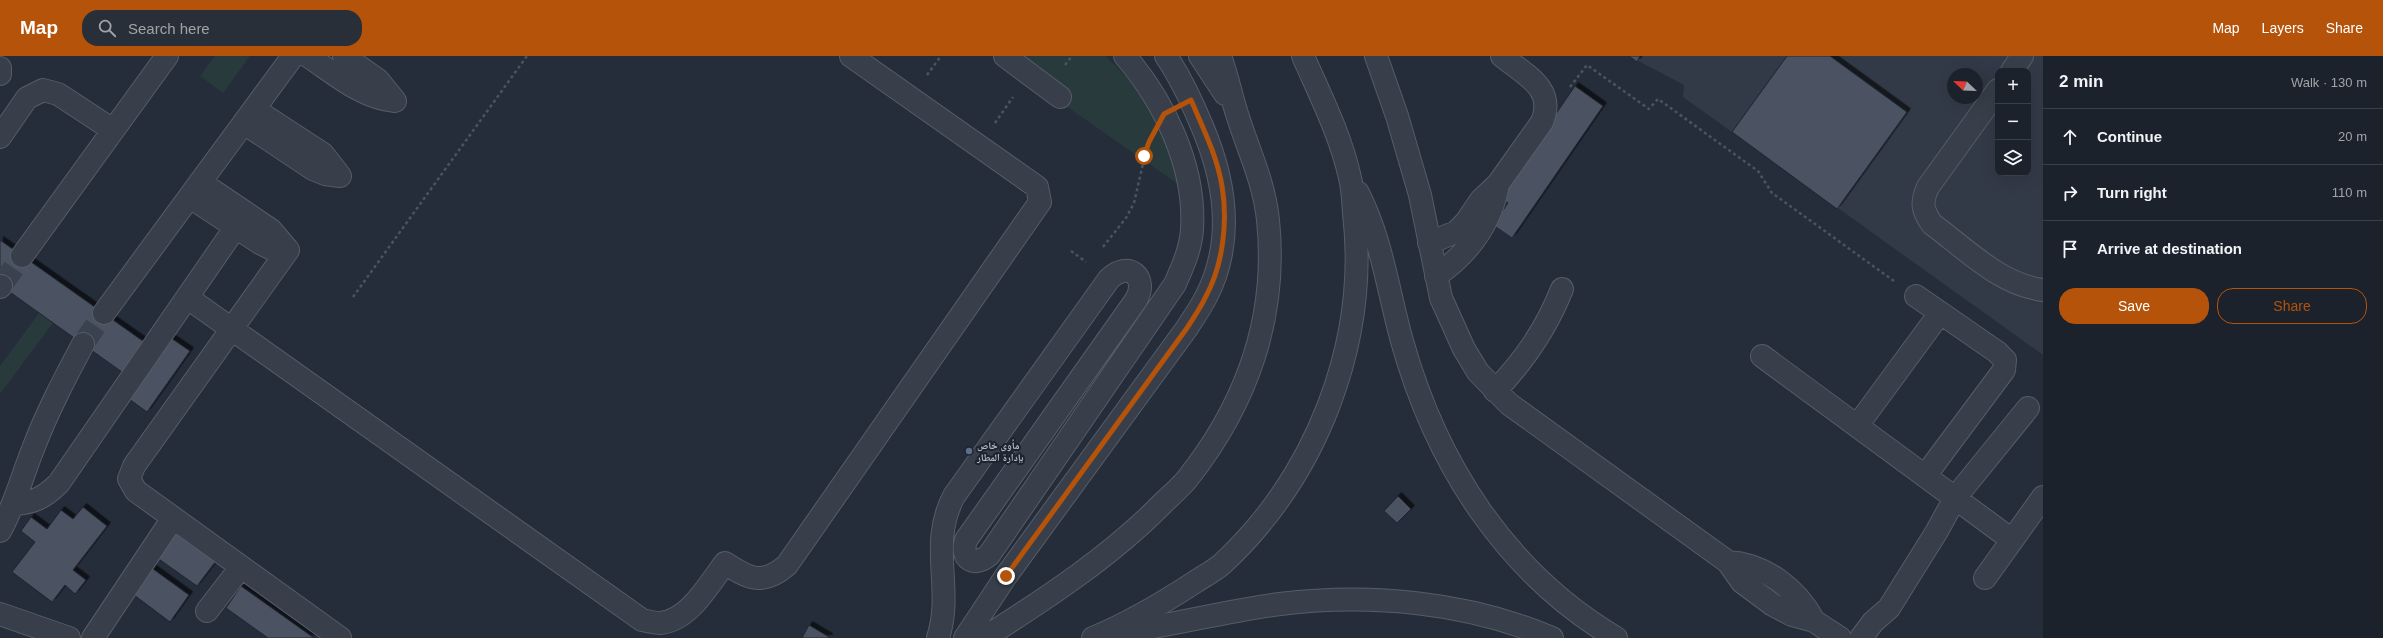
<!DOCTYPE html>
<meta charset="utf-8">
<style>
:root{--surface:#1c222c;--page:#292f38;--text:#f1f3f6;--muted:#a0a4a9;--line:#3a3f48;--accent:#b45309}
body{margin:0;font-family:Arial,"Noto Naskh Arabic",sans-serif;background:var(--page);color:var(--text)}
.controls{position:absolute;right:12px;top:12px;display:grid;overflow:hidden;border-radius:8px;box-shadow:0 4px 16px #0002}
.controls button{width:36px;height:36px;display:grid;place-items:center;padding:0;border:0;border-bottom:1px solid var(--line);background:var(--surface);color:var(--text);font:20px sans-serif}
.compass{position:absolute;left:1947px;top:12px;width:36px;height:36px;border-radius:50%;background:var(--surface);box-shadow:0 4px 16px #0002;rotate:293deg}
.stop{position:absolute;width:12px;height:12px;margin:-9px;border:3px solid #b45309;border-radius:50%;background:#fff}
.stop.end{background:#b45309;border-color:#fff;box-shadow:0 1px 4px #0008}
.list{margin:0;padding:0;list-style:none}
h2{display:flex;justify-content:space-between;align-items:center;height:52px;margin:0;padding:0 16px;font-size:17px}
h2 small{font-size:13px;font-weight:400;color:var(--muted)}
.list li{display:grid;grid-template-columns:26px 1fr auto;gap:12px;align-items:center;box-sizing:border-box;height:56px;padding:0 16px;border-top:1px solid var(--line)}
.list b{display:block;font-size:15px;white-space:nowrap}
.list em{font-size:13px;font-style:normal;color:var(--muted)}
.actions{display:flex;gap:8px;padding:12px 16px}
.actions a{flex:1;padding:9px 0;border:1px solid var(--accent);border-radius:16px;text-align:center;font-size:14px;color:var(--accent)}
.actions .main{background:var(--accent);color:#fff}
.icon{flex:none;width:22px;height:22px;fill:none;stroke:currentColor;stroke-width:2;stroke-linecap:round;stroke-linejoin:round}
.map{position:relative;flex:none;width:2043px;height:582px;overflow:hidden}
header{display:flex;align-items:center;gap:24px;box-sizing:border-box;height:56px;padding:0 20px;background:var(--accent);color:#fff}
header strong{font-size:19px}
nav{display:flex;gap:22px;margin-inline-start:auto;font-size:14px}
.search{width:280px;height:36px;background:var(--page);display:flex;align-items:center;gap:10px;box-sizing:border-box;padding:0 14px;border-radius:16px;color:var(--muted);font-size:15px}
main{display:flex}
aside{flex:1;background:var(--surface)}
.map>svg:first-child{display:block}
.airport{fill:#333a47;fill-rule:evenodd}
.green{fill:#283a3c}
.building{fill:#4b5363;stroke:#1f2631;filter:url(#shadow)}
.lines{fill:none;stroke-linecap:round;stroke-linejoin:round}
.minor-tunnel{stroke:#3a424f;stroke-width:22;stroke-dasharray:22 11;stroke-linecap:butt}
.minor-casing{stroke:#565d68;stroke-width:24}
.path{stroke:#46575a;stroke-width:2.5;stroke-dasharray:3 3;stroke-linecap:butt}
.minor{stroke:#383f4a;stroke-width:22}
.route{stroke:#b45309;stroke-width:5}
.service-dot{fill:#5c6f8a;stroke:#1d242f;stroke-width:1.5}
.labels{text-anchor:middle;stroke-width:4;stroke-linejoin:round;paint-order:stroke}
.poi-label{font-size:10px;font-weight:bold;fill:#b4bac6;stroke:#1d242f;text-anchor:start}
</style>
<header>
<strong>Map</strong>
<div class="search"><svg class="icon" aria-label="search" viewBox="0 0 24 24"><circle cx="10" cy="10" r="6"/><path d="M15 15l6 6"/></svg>Search here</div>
<nav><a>Map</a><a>Layers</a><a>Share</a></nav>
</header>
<main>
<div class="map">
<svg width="2043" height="582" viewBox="0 0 2043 582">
<defs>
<filter id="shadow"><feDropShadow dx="3.5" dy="-3.5" stdDeviation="0" flood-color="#0009"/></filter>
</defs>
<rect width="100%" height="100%" fill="#252d3a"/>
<!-- airport -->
<path class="airport" d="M1629 0H2043V299L1683 41 1684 29ZM1998 15H2028V117H1998ZM1953 18H1977V42H1953Z"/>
<!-- green -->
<path class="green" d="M215 0H250L223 37 200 20Z
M994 0H1106L1149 44 1185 133Z
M39 257 53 267 0 338V310Z"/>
<!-- building -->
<path class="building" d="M1629 0H1640L1637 6Z
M1787 0H1830L1907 56 1837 153 1732 76Z
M1575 30 1603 50 1512 182 1493 169 1508 147 1499 141Z
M0 184 157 295 168 280 190 295 147 356 125 340 136 326 0 229Z
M1398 440 1411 453 1397 467 1384 455Z
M83 451 107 470 73 514 86 524 75 538 65 529 52 546 12 516 35 486 21 475 31 461 47 473 61 454 73 463Z
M175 475 216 505 197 530 156 501Z
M149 510 189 539 170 566 130 536Z
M241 530 314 582H268L226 552Z
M809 569 829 581V582H802Z"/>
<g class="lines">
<!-- minor-tunnel -->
<path class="minor-tunnel" d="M1 230 22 200
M83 288 104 257"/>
<defs>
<path id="minor" d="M308 0C335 18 362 42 395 45
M344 0 378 24 395 45
M1005 0 1060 41
M1200 0 1225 38
M1376 0 1397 60 1420 139 1441 242 1464 293 1478 316 1509 348 1728 506 1742 526 1773 549 1792 559 1814 565 1840 582
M0 12V18
M2012 15 2022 0
M1998 34 1928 131C1921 146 1922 154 1932 168 1966 193 1999 228 2043 234
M254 53 323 98 340 120
M244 67 313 113 325 118 340 120
M0 81 27 42 43 34 58 38 113 74
M200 126 271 174 288 194
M1358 137C1382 184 1388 235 1402 285 1436 407 1505 516 1616 582
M190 141 260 187 272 193 288 194
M1429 187 1456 176 1466 166 1481 144 1498 128 1542 66C1556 32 1525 19 1502 0
M288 194 134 410 129 423 136 435 340 582
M22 200 167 0
M1436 220C1469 197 1491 168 1498 128
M0 231 1 230
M1916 240 1997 296 2005 304 2004 314 1925 420
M188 242 642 564C647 565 654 567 660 567 689 565 709 528 725 507 749 523 763 530 787 509L1040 146 1037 131 851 0
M104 257 293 0
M1762 300 2012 484
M1495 335C1525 304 1546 273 1562 233
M1857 370 1940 257
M14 448C34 447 45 441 59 427L235 172
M0 475C15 449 22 420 33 393 47 356 65 322 83 288
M1728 506C1765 508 1797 533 1814 565
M1985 522 2043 441
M207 555 241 511
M0 558 69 582
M1115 577C1171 570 1225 555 1280 548 1370 537 1468 546 1552 582
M93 582 173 462
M938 582C954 532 928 489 954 440L1109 223C1128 204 1149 221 1136 244L966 484C960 503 974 512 989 499L1175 228C1183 210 1191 192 1192 173 1196 111 1164 45 1125 0
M965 582 1006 520 1187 272C1194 261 1201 251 1206 241 1235 185 1225 124 1202 70 1192 46 1181 22 1166 0
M984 582C1047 542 1111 500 1163 447 1171 439 1181 431 1188 422 1247 347 1278 260 1268 164 1264 125 1248 94 1237 58 1231 39 1227 19 1220 0
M1093 582C1129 567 1163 547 1195 526 1204 520 1214 515 1222 508 1317 420 1369 286 1354 157 1353 146 1353 133 1350 122 1341 80 1320 39 1303 0
M1861 582 1873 566 1889 552 1937 475 1955 442 2028 352"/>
</defs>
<!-- minor casing -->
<use href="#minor" class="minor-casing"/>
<!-- path -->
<path class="path" d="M1065 9 1072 0
M927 19 941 0
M1570 31 1587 9 1649 53 1658 43 1758 115 1772 137 1894 225
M995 67 1013 41
M1103 191 1126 162 1134 147 1147 90
M1071 195 1086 206
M353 241 527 0"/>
<!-- minor -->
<use href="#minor" class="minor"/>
</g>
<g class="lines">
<!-- route -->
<path class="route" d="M1006 520 1187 272C1194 261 1201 251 1206 240 1223 209 1228 165 1222 130 1217 100 1203 72 1191 44L1164 58 1149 86 1144 100"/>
</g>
<!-- markers -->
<circle class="service-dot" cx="969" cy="395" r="4"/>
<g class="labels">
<!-- poi labels -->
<g class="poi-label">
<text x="977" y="393">مأوى خاص<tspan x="977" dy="12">بإدارة المطار</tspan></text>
</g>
</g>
</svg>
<div class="controls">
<button>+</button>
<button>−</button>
<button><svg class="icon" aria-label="layers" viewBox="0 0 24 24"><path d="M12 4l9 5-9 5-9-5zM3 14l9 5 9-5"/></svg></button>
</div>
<svg class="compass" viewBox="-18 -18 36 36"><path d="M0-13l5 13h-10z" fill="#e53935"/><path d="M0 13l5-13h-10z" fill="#a0a4a9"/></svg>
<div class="stop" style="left:1144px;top:100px"></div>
<div class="stop end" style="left:1006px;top:520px"></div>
</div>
<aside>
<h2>2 min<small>Walk · 130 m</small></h2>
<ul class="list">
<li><svg class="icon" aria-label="ahead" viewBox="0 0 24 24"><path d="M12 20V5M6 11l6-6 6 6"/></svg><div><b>Continue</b></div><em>20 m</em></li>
<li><svg class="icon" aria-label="right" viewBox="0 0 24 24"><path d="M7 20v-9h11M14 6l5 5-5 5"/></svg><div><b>Turn right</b></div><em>110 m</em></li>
<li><svg class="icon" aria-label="arrive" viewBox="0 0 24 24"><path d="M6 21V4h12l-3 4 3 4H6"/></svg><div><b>Arrive at destination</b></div></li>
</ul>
<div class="actions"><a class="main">Save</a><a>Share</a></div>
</aside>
</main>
